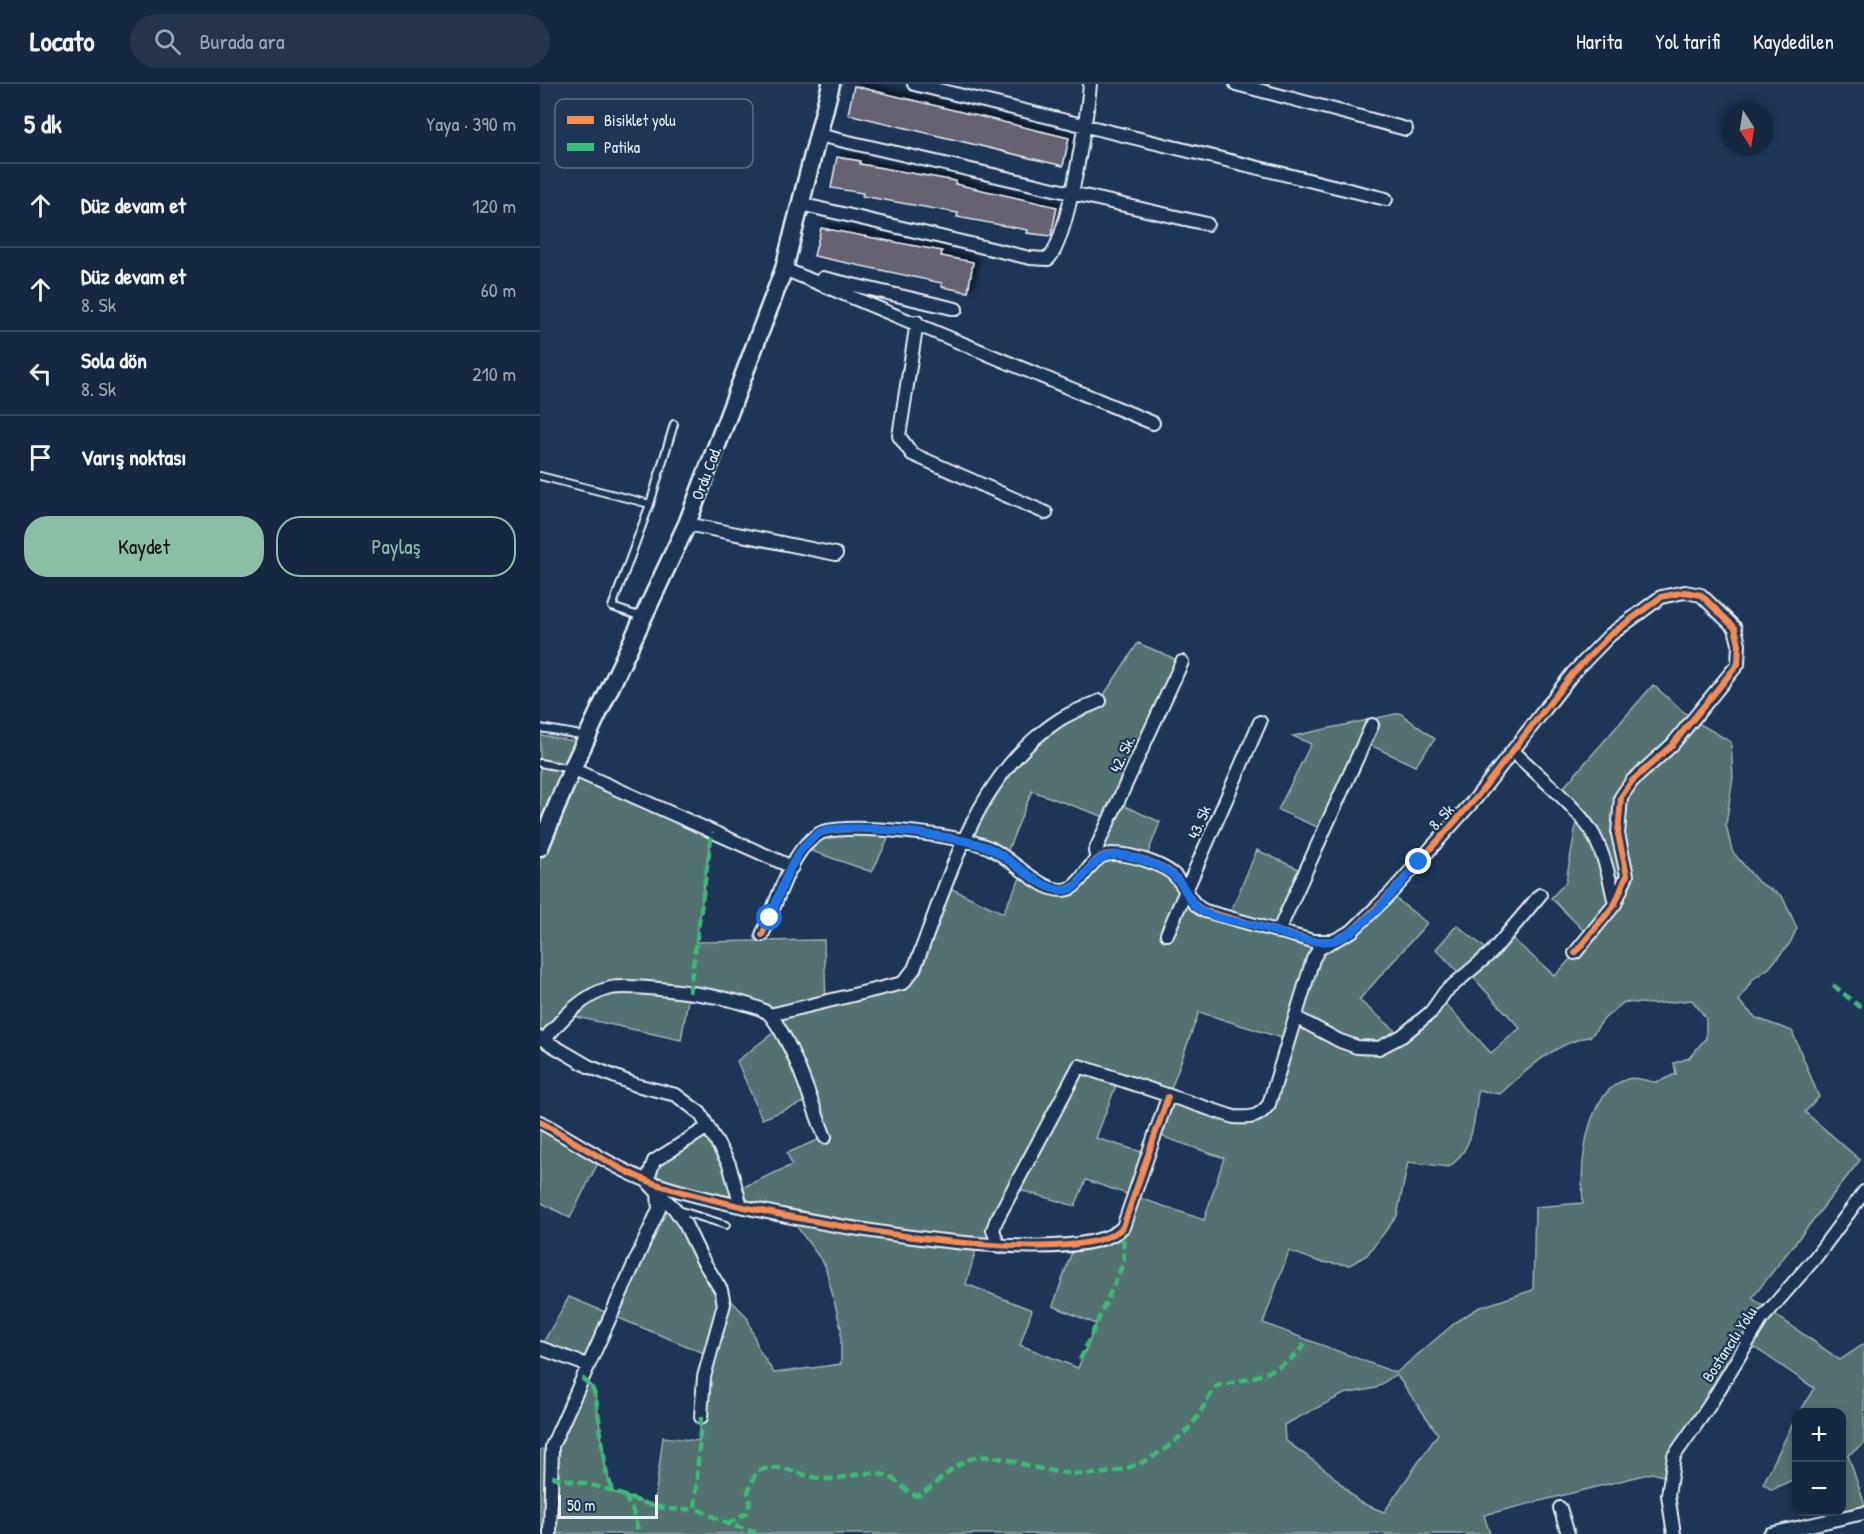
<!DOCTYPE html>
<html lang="tr">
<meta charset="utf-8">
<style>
:root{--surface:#162841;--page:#23344c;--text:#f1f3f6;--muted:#9ea6b1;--line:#35445a;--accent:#8abfa5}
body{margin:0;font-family:"Patrick Hand",sans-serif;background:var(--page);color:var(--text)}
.controls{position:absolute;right:18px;bottom:18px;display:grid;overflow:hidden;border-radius:12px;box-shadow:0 3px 9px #0003}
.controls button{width:54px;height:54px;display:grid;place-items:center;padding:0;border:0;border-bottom:2px solid var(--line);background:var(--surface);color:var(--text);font:30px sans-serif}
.compass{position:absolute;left:1180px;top:18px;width:54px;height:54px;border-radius:50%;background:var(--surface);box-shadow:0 3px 9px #0003;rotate:168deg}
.scale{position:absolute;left:18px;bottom:15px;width:100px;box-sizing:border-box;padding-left:6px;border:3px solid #e8f1f8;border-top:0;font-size:16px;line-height:21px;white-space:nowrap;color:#e8f1f8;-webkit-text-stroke:4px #1d3557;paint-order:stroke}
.stop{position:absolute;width:18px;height:18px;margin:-14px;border:4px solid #1a73e8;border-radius:50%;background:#fff}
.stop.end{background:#1a73e8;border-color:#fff;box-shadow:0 2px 6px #0008}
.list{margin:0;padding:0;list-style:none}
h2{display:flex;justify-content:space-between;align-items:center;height:78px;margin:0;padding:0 24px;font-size:26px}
h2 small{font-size:20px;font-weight:400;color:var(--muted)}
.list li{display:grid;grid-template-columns:39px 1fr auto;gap:18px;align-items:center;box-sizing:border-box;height:84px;padding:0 24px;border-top:2px solid var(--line)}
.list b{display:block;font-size:22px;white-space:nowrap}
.list p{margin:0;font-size:20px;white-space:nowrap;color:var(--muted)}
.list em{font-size:20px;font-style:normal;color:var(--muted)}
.actions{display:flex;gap:12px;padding:18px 24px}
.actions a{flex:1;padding:14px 0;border:2px solid var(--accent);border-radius:24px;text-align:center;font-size:21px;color:var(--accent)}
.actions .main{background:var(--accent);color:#111}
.icon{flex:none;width:33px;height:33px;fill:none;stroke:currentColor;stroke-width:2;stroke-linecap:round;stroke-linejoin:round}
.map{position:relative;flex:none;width:1324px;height:1450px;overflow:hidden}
header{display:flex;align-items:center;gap:36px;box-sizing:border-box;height:84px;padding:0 30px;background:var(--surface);border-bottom:2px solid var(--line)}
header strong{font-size:28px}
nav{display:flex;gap:33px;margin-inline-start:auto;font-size:21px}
.search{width:420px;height:54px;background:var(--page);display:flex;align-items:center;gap:15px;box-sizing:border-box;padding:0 21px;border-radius:33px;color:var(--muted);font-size:22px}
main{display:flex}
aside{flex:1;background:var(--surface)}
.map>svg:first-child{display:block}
.green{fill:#53716f;stroke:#9eb1b4;stroke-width:1.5;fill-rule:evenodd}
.building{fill:#666271;stroke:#e8f1f8;stroke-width:1.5;filter:url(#shadow)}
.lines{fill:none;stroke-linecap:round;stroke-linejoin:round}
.lane-casing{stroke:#e8f1f8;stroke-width:10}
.street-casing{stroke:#e8f1f8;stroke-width:16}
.secondary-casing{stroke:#e8f1f8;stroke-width:21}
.lane{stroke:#1d3557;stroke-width:6}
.street{stroke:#1d3557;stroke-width:12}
.secondary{stroke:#1d3557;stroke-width:16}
.quiet{stroke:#3abd76;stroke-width:4.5;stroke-dasharray:9 4.5;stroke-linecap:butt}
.cycleway-casing{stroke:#1d3557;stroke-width:10}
.cycleway{stroke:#f68b52;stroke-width:6}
.route{stroke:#1a73e8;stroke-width:8}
.labels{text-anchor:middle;stroke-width:4.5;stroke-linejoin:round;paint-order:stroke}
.street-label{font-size:16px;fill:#e8f1f8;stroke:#1d3557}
.key{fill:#1d3557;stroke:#5a6d87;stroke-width:1.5}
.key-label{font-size:16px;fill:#e8f1f8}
</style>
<header>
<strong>Locato</strong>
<div class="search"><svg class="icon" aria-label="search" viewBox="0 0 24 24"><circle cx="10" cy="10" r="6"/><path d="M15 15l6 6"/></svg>Burada ara</div>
<nav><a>Harita</a><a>Yol tarifi</a><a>Kaydedilen</a></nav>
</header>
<main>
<aside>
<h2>5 dk<small>Yaya · 390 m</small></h2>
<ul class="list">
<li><svg class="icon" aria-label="ahead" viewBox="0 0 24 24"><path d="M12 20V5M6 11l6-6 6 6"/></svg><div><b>Düz devam et</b></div><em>120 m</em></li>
<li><svg class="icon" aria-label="ahead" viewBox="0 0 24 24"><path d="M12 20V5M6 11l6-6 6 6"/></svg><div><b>Düz devam et</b><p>8. Sk</p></div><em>60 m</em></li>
<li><svg class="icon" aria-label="left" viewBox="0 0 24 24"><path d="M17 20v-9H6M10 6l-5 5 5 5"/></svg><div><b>Sola dön</b><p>8. Sk</p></div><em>210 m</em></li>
<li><svg class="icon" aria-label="arrive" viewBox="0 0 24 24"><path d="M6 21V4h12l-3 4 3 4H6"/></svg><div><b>Varış noktası</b></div></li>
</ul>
<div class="actions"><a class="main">Kaydet</a><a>Paylaş</a></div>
</aside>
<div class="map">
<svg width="1324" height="1450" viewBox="0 0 1324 1450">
<defs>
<filter id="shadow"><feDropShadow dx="4.5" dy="-4.5" stdDeviation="3" flood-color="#0009"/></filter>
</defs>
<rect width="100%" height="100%" fill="#1d3557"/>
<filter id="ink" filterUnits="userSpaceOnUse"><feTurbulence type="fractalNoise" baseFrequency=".0167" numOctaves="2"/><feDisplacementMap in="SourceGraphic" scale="12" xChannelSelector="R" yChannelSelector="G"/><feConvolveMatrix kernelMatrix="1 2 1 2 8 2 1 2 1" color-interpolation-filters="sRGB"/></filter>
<g filter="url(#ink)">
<!-- green -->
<path class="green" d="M598 559 642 578 578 719 620 738 605 777 618 782 648 812 688 834 717 766 765 788 739 847 793 857 850 810 887 839 819 916 862 952 900 914 951 969 980 944 928 888 922 892 896 865 917 841 951 869 967 850 1015 892 1050 853 1011 814 1026 798 1038 730 1017 711 1113 601 1153 636 1191 658 1193 693 1186 741 1192 767 1218 798 1242 812 1257 844 1250 859 1229 884 1212 896 1199 917 1216 934 1252 947 1279 1013 1265 1028 1320 1076 1212 1214 1300 1276 1324 1260V1360L1308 1371 1324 1418V1429L1301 1434 1299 1428H1302V1328H1260L1274 1304 1208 1259 1134 1372 1130 1394 1112 1389 944 1431 950 1450H0V1366L12 1362 42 1294 52 1303 56 1314 66 1387 73 1408 114 1422 123 1353 159 1357 164 1293 169 1271 71 1231 47 1281 0 1264 29 1213 70 1230 119 1125 118 1109 181 1206 207 1233 219 1266 234 1289 301 1280V1244L285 1181 249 1132 107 1097 109 1087 168 1043 199 1105 252 1081 247 1069 285 1053 270 1016 222 1035 197 977 238 945 230 931 149 910 141 956 28 931 0 954V651L45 659 33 685 172 748 156 858 284 856 286 918 363 899 406 802 463 829 484 786 523 807 541 795 570 735 492 707 465 773 424 758 439 724 499 651 560 617ZM1152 916 1166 934V954L1149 974 1134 979 1136 990C1130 992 1121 998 1114 998 1104 997 1098 992 1087 995 1044 1009 1040 1083 1043 1119L995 1123 993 1206 938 1224 916 1238 856 1289 723 1239 749 1167 780 1178 810 1181 827 1171 857 1132 868 1078 909 1083C934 1064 935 1035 938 1006L960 1010C988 985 1013 960 1051 952L1064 935 1084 918 1113 920ZM659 928 748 956 721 1031 697 1032V1026L628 1013ZM578 996 628 1013 615 1050 684 1074 664 1136 594 1112 608 1070 556 1054ZM546 1096 593 1112 576 1151 535 1159 513 1222 556 1240 538 1284 480 1261 492 1226 426 1200 437 1162 455 1154 473 1104 535 1122ZM856 1290 898 1350 844 1428 819 1418 790 1389 745 1356 744 1341 804 1310 836 1304Z
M860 629 895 655 875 682 824 658 784 746 738 726 771 660 753 652Z
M352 747 332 788 263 764 281 748Z
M0 1038 61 1073 30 1134 0 1118Z
M1256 1333V1394L1232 1406 1223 1400Z"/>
<!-- building -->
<path class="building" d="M314 2 529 54 523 82 308 30Z
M297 73 320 77V80L416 97 415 100 517 123 511 152 487 149 488 146 417 133 418 129 322 112 323 109 291 104Z
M281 144 402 167 401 172 433 178 428 208 402 203V199L274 172Z"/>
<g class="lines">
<defs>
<path id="lane" d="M0 392 110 420
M102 533 72 523 110 420 134 340
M0 644 47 652
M0 679 32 685
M138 1126 186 1141"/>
<path id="street" d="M374 0 846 115
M696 0 866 45
M278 51 667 140
M260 120 490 174 508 175C527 161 548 28 550 0
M244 185 613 339
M283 194 416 225
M377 238 359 352 372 370 506 429
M147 440 296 470
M973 667C996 690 1038 723 1053 750 1065 772 1070 796 1075 820
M32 685 252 783
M557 776 555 767 642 578
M738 848 832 641
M627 850 720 638
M222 851C235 824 244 789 262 765 267 759 277 750 283 748 314 739 421 751 450 764 470 774 491 797 511 804 546 816 543 769 573 770 590 770 620 779 633 790 646 802 649 820 665 827L773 857H793L812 847 850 810 936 714 1033 589 1070 551 1121 513 1145 508 1161 511 1195 544 1199 560 1198 580 1132 661 1092 697 1081 713 1078 750 1087 791 1075 820 1035 869
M230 931 363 899 374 885C409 797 434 691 519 636 531 628 547 623 560 617
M755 933 800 957 817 963 839 964 862 952 891 928 905 908 951 869 1000 811
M0 954 48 982 96 1001 136 1011 160 1029 189 1080 201 1122
M4 956C21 936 44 909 71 904 96 899 217 914 231 932 254 961 271 1018 285 1053
M0 1038C35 1057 70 1082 108 1097 178 1124 534 1197 583 1143L628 1013
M107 1097 114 1077 168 1043
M118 1109 134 1124 145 1140 162 1175 181 1206 184 1220 164 1293 161 1333
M459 1162 453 1146 456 1137 539 982 694 1033C710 1034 719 1034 729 1020L773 875 779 865 792 857
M0 1264 47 1281
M1020 1424 1028 1450
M10 1450 12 1362 119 1125 118 1109 108 1098
M1134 1450 1128 1411 1134 1372 1169 1322 1221 1236 1275 1174 1324 1108
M1230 1450 1324 1429"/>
<path id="secondary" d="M0 763 32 685 147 440 244 185 291 0"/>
</defs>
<!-- lane casing -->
<use href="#lane" class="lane-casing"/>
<!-- street casing -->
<use href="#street" class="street-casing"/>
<!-- secondary casing -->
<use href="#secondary" class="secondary-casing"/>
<!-- lane -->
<use href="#lane" class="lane"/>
<!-- street -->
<use href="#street" class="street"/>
<!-- secondary -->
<use href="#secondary" class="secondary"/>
<!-- quiet -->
<path class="quiet" d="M1293 901 1324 926
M149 909 172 748
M540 1276 584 1178 583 1143
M42 1294 52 1303 56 1314 66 1387 73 1408
M161 1333 155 1424 188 1440 221 1450
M12 1393C28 1396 45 1399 62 1404 93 1413 122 1431 155 1424
M85 1412 93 1427 99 1450
M188 1440 206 1429 210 1419 208 1408 216 1388C244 1376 261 1395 288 1395 309 1395 325 1384 347 1392 358 1396 365 1408 377 1412 397 1402 410 1383 430 1375 449 1368 476 1378 493 1383 552 1398 602 1391 646 1347 660 1334 665 1316 677 1302 708 1296 751 1286 767 1256"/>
<defs>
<path id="cycleway" d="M222 851C235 824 244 789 262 765 267 759 277 750 283 748 314 739 421 751 450 764 470 774 491 797 511 804 546 816 543 769 573 770 590 770 620 779 633 790 646 802 649 820 665 827L773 857H793L812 847 850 810 936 714 1033 589 1070 551 1121 513 1145 508 1161 511 1195 544 1199 560 1198 580 1132 661 1092 697 1081 713 1078 750 1087 791 1075 820 1035 869
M0 1038C35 1057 70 1082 108 1097 178 1124 534 1197 583 1143L628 1013"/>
</defs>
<!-- cycleway casing -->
<use href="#cycleway" class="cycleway-casing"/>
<!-- cycleway -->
<use href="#cycleway" class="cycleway"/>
</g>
</g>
<g class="lines" filter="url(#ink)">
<!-- route -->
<path class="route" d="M230 834C242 806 252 766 279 749 301 736 425 753 449 764 473 775 494 801 519 806 549 812 542 757 595 774 612 779 630 785 641 800 646 807 650 817 656 823 670 835 699 837 717 842 740 848 768 861 792 857 820 852 860 800 879 778"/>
</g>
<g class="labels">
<!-- street labels -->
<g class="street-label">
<text transform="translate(166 389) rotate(-69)" y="6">Ordu Cad.</text>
<text transform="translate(582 670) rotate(-65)" y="6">42. Sk.</text>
<text transform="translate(901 733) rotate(-48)" y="6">8. Sk</text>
<text transform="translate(659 738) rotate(-67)" y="6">43. Sk</text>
<text transform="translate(1189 1260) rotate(-57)" y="6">Bostancılı Yolu</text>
</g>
</g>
<!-- legend -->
<rect x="15" y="15" width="198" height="69" rx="9" class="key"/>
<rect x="27" y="32" width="27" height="8" fill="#f68b52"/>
<rect x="27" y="59" width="27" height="8" fill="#3abd76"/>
<g class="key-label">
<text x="64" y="42">Bisiklet yolu</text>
<text x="64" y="69">Patika</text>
</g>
</svg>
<div class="controls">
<button>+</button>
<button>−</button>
</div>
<svg class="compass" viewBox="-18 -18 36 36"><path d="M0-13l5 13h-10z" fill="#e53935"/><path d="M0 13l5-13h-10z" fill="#9ea6b1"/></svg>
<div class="scale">50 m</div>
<div class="stop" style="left:230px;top:834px"></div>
<div class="stop end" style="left:879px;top:778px"></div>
</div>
</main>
